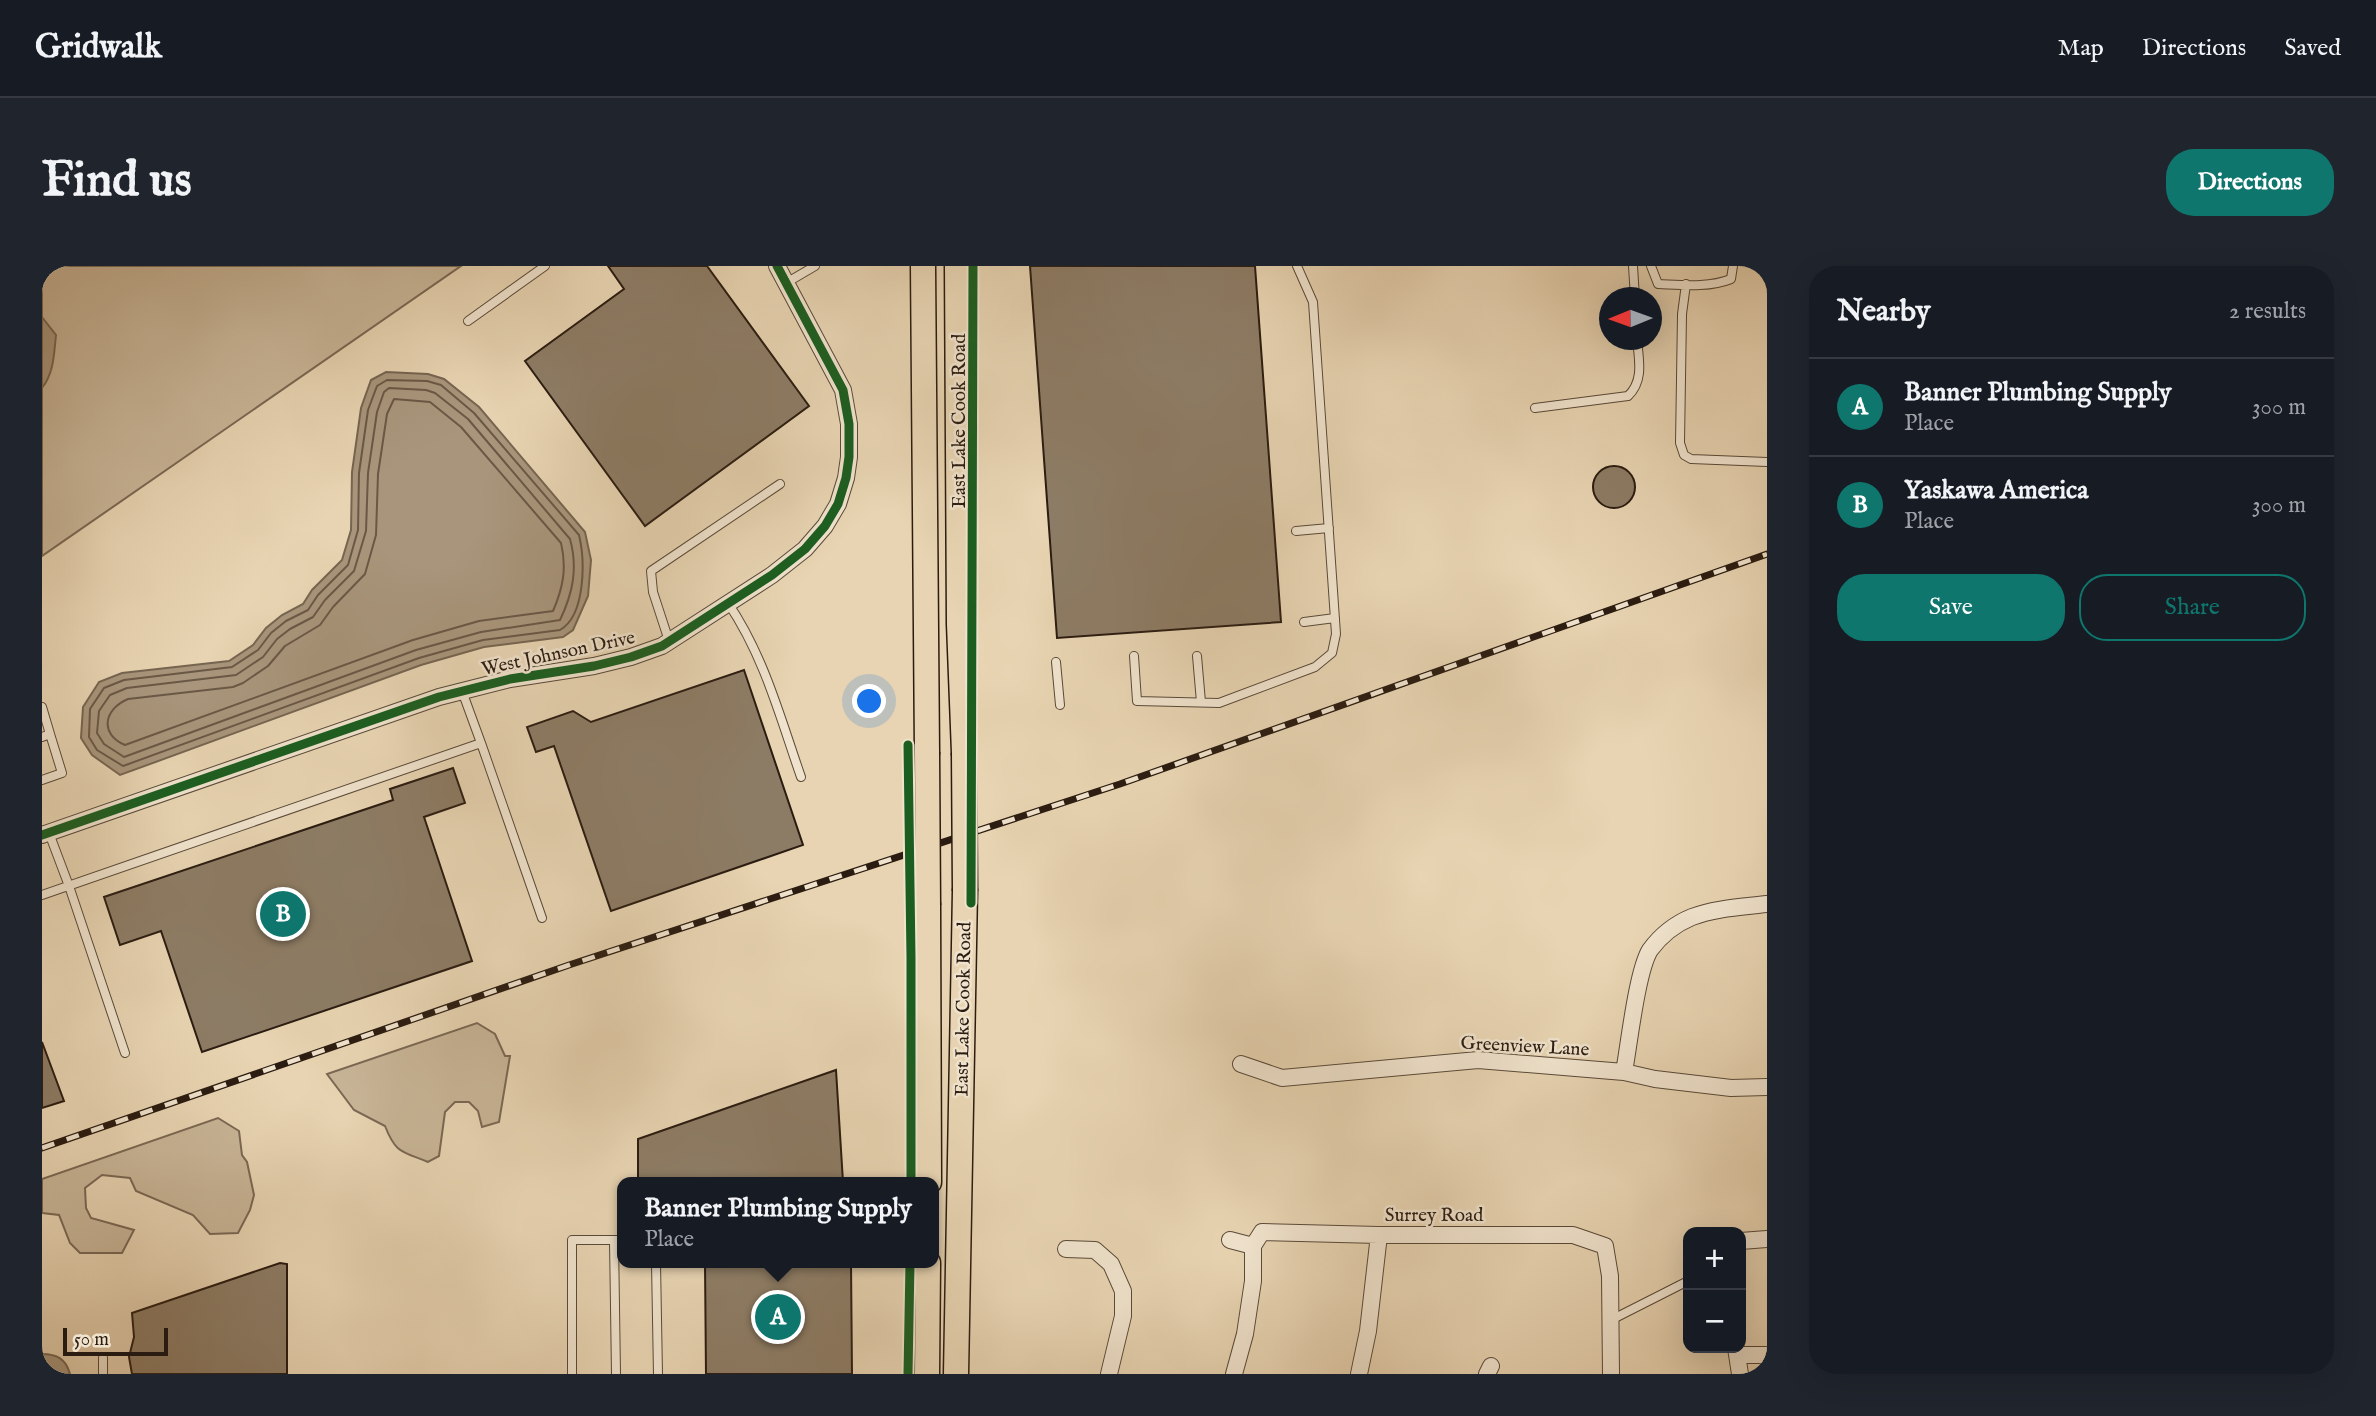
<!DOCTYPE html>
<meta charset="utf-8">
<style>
:root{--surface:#171b24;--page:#20242c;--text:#f1f3f6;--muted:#9ea1a6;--line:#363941;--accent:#0f766e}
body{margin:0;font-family:"IM FELL English",serif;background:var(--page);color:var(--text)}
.controls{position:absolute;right:21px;bottom:21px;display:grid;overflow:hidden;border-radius:14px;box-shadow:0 7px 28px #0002}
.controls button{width:63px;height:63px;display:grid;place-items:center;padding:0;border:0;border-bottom:2px solid var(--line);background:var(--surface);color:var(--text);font:35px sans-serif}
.compass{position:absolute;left:1557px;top:21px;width:63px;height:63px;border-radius:50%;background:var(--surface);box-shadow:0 7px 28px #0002;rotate:269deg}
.scale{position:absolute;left:21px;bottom:18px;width:105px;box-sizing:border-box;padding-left:7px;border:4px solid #2b1c11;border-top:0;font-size:19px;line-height:24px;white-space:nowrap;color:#2b1c11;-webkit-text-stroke:5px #f0e3cd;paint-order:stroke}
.you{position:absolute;left:828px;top:436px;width:24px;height:24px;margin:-18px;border:5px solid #fff;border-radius:50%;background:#1a73e8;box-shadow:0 0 0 10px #1a73e833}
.badge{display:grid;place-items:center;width:46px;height:46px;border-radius:50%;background:var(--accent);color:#fff;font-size:23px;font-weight:700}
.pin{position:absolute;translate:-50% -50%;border:4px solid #fff;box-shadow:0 2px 7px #0006}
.popup{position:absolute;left:575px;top:911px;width:322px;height:91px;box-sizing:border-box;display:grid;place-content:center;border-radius:14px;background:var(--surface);filter:drop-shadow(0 2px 5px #0005);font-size:23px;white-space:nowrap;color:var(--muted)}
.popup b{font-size:26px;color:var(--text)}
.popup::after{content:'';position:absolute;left:50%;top:100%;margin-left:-14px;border:14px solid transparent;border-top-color:var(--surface)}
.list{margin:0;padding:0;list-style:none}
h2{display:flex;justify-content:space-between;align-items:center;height:91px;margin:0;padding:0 28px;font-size:30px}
h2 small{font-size:23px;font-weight:400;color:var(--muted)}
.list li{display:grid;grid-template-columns:46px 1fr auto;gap:21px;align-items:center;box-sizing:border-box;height:98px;padding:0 28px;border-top:2px solid var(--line)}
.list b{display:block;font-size:26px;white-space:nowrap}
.list p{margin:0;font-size:23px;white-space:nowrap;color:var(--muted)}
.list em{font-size:23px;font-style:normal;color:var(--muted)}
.actions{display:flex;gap:14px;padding:21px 28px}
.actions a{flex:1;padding:16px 0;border:2px solid var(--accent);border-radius:28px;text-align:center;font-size:24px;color:var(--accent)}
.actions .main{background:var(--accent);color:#fff}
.map{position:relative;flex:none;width:1725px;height:1108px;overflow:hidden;border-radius:28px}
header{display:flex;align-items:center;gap:42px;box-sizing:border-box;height:98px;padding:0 35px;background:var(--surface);border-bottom:2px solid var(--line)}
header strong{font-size:33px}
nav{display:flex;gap:38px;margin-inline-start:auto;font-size:24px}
.intro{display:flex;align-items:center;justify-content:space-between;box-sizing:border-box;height:168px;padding:0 42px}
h1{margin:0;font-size:49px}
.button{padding:18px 32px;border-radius:28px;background:var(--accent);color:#fff;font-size:24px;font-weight:700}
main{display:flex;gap:42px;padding:0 42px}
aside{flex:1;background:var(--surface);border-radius:28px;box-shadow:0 7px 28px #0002}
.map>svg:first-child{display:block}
.green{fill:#c8b597;stroke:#7a6854;stroke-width:2}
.water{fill:#a8957b;stroke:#766551;stroke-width:2}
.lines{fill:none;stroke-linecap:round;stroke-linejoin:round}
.shore{stroke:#6a5846;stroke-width:2}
.building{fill:#8d7c65;stroke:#2b1c11;stroke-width:2}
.service-casing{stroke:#5a4a39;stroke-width:10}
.minor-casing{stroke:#5a4a39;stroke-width:18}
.primary-casing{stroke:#2b1c11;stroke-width:27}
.service{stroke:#f0e3cd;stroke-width:8}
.minor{stroke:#f0e3cd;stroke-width:16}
.primary{stroke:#e8d4b2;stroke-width:24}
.rail-casing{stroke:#2b1c11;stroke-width:7}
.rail{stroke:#f0e3cd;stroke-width:4.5;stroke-dasharray:13;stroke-linecap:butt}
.primary-bridge-casing{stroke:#2b1c11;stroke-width:27;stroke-linecap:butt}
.primary-bridge{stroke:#e8d4b2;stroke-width:24}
.cycleway-casing{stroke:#f0e3cd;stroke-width:13}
.cycleway{stroke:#1b5e20;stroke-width:9}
.labels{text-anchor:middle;stroke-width:5;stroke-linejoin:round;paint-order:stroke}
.street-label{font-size:19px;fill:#2b1c11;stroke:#f0e3cd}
</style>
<header>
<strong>Gridwalk</strong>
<nav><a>Map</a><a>Directions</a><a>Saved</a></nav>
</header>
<div class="intro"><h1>Find us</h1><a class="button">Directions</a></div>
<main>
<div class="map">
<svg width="1725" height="1108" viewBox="0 0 1725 1108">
<rect width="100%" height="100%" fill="#e8d4b2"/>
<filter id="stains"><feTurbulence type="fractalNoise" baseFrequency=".00286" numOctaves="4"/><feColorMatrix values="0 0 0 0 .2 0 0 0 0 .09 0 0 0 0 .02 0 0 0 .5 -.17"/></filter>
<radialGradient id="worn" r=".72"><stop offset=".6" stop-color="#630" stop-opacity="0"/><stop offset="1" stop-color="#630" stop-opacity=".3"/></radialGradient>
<!-- green -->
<path class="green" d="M0 0H419L0 290Z
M435 757 453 768 463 790H468L457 856 440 861 436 845 427 836H413L403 846 397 890 386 896C360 885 354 888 343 860L312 844 285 808Z
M176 852 197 865 200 889 205 896 212 929 208 944 196 967 168 968 151 949 94 925 88 912 60 909 43 922 44 942 49 952 92 964 80 987H38L28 977 17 949 0 947V913Z"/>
<!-- water -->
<path class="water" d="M0 51 14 69C12 87 12 107 0 122Z
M344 106 386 108 402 113 437 141 543 266 549 294 546 330 531 364 521 371 442 381 379 399 78 509 50 489 39 472 41 441 57 416 80 407 187 395 211 379 224 362 240 349 261 338 270 324 300 294 309 264 310 206 319 142 329 114Z
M0 1088C15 1088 24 1093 28 1108H0Z"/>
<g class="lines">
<!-- shore -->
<path class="shore" d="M345 114 385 115 399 119 432 147 537 269C543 294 544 349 518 364L441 374 377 392 81 500 55 484 47 471 48 443 62 422 82 414 190 401 216 384 229 367 244 355 266 344 276 329 306 299 316 264 317 207 326 144 335 120Z
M347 122 384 124 393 127 426 153 528 273C536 302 531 327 518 354L439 366 374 384 82 491 62 478 55 467 57 445 68 429 85 422 194 409 221 391 235 373 248 363 271 351 283 334 312 305 324 265 326 207 335 146 342 126Z
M352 133 388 136 419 161 519 277C525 302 521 322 511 345L437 355 371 374 83 479C57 468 62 443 86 433L191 421 201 417 226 400 243 380 278 359 291 341 323 308 334 269 336 208 345 148Z"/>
</g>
<!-- building -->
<path class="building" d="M566 0H665L767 140 603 260 483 95 582 23Z
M988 0H1213L1239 356 1015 372Z
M1551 221a21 21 0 1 1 42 0a21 21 0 1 1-42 0Z
M702 404 761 579 569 645 512 480 494 486 485 461 531 445 549 456Z
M411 502 423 537 382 551 430 695 160 786 119 665 78 679 62 631 351 534 348 523Z
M0 776 22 835 0 842Z
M794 804 801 916H596V873Z
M238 997 245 998V1108H90L87 1091 92 1071 90 1047Z
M663 997H809L810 1108H664Z"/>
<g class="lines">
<defs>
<path id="service" d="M1591 0 1593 32
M1609 0 1616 18C1640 19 1667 22 1689 13L1691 0
M744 17 773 0
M1644 18 1640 48 1638 177 1642 189 1649 193 1725 196
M426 55 503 0
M1493 142 1586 130C1602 115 1597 94 1595 74
M1254 265 1287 262
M686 337C722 390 738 451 759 511
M1262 356 1293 352
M627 375 611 326 609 305 738 218
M1092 390 1095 435 1177 437 1273 401 1290 387 1294 368 1271 36 1255 0
M1155 390 1159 436
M1014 396 1018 439
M0 441 8 468
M0 471 8 468 20 507 0 514
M439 477 500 652
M7 567 27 620 83 787
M0 629 439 477 420 425
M572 974 574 1108
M614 997 616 1108
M1569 1054 1646 1015
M61 1092V1108
M530 1108V974H580"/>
<path id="minor" d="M0 569 397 431 468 413 552 400 589 391 620 380 730 309 763 283 783 260 796 238 804 212 807 191V158L801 124 735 0
M1199 798 1240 812 1436 794 1582 806 1613 813 1689 822 1725 821
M1582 806C1587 779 1595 705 1608 684 1619 669 1633 658 1650 651 1673 642 1701 641 1725 638
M1188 974 1211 980
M1699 975 1725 973
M1024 983 1053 984 1069 998 1081 1025V1050L1067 1108
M1694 1082 1698 1108
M1695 1089H1725
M1192 1108 1203 1068 1211 1015V980L1220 966 1337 969H1531L1563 980 1568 1010 1569 1108
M1317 1108 1326 1065 1337 969
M1445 1108 1449 1100"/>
<path id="primary" d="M881 0 885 486
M915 0 917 358 922 487
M886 639 887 916
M885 1108 886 997
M914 1108 923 625"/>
</defs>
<!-- service casing -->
<use href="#service" class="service-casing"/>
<!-- minor casing -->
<use href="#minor" class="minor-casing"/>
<!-- primary casing -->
<use href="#primary" class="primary-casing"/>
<!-- service -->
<use href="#service" class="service"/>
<!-- minor -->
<use href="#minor" class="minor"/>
<!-- primary -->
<use href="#primary" class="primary"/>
<defs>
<path id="rail" d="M0 882 527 699 1078 518 1725 288"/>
</defs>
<!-- rail casing -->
<use href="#rail" class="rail-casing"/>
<!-- rail -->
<use href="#rail" class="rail"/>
<defs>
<path id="primary-bridge" d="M885 486 886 639
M922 487 923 625"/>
</defs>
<!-- primary-bridge casing -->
<use href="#primary-bridge" class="primary-bridge-casing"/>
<!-- primary-bridge -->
<use href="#primary-bridge" class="primary-bridge"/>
<defs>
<path id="cycleway" d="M866 479 869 691V916
M0 569 397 431 468 413 552 400 589 391 620 380 730 309 763 283 783 260 796 238 804 212 807 191V158L801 124 735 0
M929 637 931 0
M866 1108 868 997"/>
</defs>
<!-- cycleway casing -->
<use href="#cycleway" class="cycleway-casing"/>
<!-- cycleway -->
<use href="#cycleway" class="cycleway"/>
</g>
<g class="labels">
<!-- street labels -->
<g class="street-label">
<text transform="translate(916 155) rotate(-90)" y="7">East Lake Cook Road</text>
<text transform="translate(516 386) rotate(-12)" y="7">West Johnson Drive</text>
<text transform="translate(920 743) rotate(-89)" y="7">East Lake Cook Road</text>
<text transform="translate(1483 779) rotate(3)" y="7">Greenview Lane</text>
<text x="1392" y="955">Surrey Road</text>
</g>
</g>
<rect width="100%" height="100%" filter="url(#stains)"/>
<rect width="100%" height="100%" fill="url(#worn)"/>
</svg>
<div class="controls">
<button>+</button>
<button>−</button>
</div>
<svg class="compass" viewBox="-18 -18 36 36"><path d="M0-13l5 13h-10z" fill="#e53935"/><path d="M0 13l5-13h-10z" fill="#9ea1a6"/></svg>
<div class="scale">50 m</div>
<div class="you"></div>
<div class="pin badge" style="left:736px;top:1051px">A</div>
<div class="popup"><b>Banner Plumbing Supply</b>Place</div>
<div class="pin badge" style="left:241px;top:648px">B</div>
</div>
<aside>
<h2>Nearby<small>2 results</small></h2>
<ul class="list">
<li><span class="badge">A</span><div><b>Banner Plumbing Supply</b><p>Place</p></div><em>300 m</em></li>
<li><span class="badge">B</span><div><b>Yaskawa America</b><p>Place</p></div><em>300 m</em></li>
</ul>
<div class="actions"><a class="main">Save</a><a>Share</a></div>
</aside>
</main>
